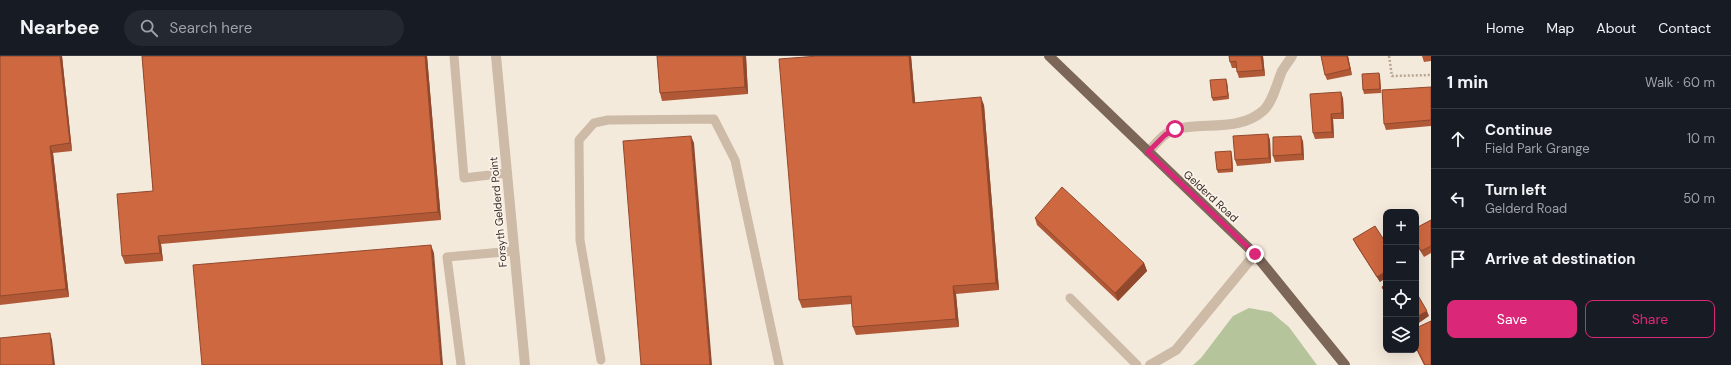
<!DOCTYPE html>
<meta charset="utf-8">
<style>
:root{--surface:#171b24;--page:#242831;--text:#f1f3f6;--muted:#9ea1a6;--line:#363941;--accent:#db2777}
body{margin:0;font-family:"DM Sans",sans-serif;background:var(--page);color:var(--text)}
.controls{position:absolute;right:12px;bottom:12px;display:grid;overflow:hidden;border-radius:8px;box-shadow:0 4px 16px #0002}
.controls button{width:36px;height:36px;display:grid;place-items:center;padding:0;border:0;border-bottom:1px solid var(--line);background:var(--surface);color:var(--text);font:20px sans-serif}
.stop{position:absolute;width:12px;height:12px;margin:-9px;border:3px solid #db2777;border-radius:50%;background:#fff}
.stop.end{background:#db2777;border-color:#fff;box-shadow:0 1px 4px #0008}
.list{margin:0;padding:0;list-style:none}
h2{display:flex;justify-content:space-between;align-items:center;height:52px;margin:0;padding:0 16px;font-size:17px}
h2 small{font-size:13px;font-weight:400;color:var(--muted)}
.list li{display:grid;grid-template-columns:26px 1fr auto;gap:12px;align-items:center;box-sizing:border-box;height:60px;padding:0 16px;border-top:1px solid var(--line)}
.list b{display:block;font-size:15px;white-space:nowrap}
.list p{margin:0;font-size:13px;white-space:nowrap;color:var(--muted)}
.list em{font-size:13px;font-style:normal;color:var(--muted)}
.actions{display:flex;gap:8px;padding:12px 16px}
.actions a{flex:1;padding:9px 0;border:1px solid var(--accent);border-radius:8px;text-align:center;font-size:14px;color:var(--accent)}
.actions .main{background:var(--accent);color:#fff}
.icon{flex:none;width:22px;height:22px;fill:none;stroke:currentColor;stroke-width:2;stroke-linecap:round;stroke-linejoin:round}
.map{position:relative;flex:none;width:1431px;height:309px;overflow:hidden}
header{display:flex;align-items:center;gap:24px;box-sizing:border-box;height:56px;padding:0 20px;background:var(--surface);border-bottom:1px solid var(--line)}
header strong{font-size:19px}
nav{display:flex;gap:22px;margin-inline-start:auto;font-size:14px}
.search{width:280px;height:36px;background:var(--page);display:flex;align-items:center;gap:10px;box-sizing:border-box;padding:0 14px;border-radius:22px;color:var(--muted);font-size:15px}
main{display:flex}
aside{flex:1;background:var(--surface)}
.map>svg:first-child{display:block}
.green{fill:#b5c49b}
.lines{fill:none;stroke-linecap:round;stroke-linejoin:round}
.path{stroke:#b9a491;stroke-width:2.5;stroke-dasharray:2 2;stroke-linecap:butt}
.service{stroke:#cdbaa7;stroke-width:9}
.minor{stroke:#cdbaa7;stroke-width:10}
.primary{stroke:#7c6658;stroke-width:10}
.wall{fill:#b15937}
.shaded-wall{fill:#90492d}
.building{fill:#ce6840;stroke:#90492d}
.route{stroke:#db2777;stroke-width:5}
.labels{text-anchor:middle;stroke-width:3.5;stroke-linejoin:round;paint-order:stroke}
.street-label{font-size:11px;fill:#392e28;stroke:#fbf3e9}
</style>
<header>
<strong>Nearbee</strong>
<div class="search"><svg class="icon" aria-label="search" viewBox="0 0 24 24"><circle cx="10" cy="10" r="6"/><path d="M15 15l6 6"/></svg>Search here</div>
<nav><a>Home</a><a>Map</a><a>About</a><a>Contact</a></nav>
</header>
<main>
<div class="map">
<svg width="1431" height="309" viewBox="0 0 1431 309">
<rect width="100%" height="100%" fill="#f4eadc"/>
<!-- green -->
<path class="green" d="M1249 252 1271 256 1289 271 1317 309H1193L1201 302 1233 260Z"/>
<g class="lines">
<!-- path -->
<path class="path" d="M1389 0 1392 20 1431 19"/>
<!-- service -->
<path class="service" d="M454 0 464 122 507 117
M1070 242 1137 309
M601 304 580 184 579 84 594 67 608 64 714 63 735 104 779 309
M461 309 447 201 514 195"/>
<!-- minor -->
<path class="minor" d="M496 0 525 309
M1148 96C1156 88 1164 76 1176 73 1204 66 1240 76 1264 54 1273 45 1277 27 1282 15 1285 10 1289 5 1292 0
M1150 309 1176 294 1255 198"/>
<!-- primary -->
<path class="primary" d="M1049 0 1255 198 1345 309"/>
</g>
<!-- wall -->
<path class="wall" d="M0 0H62L72 95 53 97 69 241 0 249Z
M142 0H427L441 164 161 188 163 205 125 208 122 200 153 135Z
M657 0H746L748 38 662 45 660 37Z
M818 0H911L915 47 984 49 999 234 956 238 959 271 856 279 853 271 852 248 802 252 799 244Z
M1229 0H1263L1265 20 1239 22 1237 16V12H1232L1230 6Z
M1321 0H1348L1352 19 1327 24 1325 19Z
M1422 0H1431V5L1424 6Z
M1379 17 1380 20 1381 37 1364 38 1363 34Z
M1227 26 1229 43 1213 45 1212 42Z
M1431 32V70L1386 74 1384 68Z
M1343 42 1344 63H1333L1334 82 1315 83 1313 77Z
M1268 78 1270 84 1271 107 1237 110 1235 104Z
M1303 85 1304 104 1275 106 1273 100Z
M1232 99 1233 116 1218 117 1217 114Z
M1035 162 1144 207 1147 215 1118 245 1037 169Z
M1431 164V197L1424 201 1416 188V172Z
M1353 183 1386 187 1380 226 1356 189Z
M1386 228V240L1382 231Z
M1416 272 1431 309H1424L1416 293Z"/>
<!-- shaded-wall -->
<path class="shaded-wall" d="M60 0H62L72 95 70 87Z
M425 0H427L441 164 438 156Z
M743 0H746L748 38 745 31Z
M909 0H911L916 55 913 47Z
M1261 0H1263L1265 20 1263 14Z
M1347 0H1348L1352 19 1350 13Z
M1379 17 1380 20 1381 37 1380 33Z
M1226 23 1227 26 1229 43 1228 40Z
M1341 36 1343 42 1344 63 1342 57Z
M981 41 984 49 999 234 996 227Z
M1331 58 1333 63 1334 82 1332 76Z
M1268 78 1270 84 1271 107 1269 102Z
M691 80 694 87 712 309H710Z
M1301 80 1303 85 1304 104 1302 98Z
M50 90 53 97 69 241 66 233Z
M1231 95 1232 99 1233 116 1232 113Z
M158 180 161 188 163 205 160 197Z
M431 189 434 197 443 309H441Z
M1144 207 1147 215 1118 245 1115 237Z
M1386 215V222L1380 226 1377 221Z
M953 230 956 238 959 271 956 263Z
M1427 255 1429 260 1416 269V261Z
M50 277 52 284 55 309H53Z"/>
<!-- building -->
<path class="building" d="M0 0H60L70 87 50 90 66 233 0 240Z
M142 0H425L438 156 158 180 160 197 122 200 117 138 153 135Z
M657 0H743L745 31 660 37Z
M818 0H909L913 47 981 41 996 227 953 230 956 263 853 271 851 240 799 244 779 3Z
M1229 0H1261L1263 14 1237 16 1236 5 1230 6Z
M1321 0H1347L1350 13 1325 19Z
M1379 17 1380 33 1363 34 1362 18Z
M1226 23 1228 40 1212 42 1210 24Z
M1431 31V64L1384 68 1382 34Z
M1341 36 1342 57 1331 58 1332 76 1313 77 1310 38Z
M1268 78 1269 102 1235 104 1233 80Z
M691 80 710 309H641L623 85Z
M1301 80 1302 98 1273 100V81Z
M1231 95 1232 113 1217 114 1215 96Z
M1062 131 1144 207 1115 237 1035 162Z
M1431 164V190L1421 195 1416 186V172Z
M1375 170 1386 187V215L1377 221 1353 183Z
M431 189 441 309H202L193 209Z
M1386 228V238L1382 231Z
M1416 236 1427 255 1416 261Z
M1431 265V309H1425L1416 291V272Z
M50 277 53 309H0V282Z"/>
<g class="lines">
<!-- route -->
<path class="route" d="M1175 73 1165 79 1148 96 1255 198"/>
</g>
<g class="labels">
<!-- street labels -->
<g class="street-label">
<text transform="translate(1211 140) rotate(43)" y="4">Gelderd Road</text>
<text transform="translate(498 156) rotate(-95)" y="4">Forsyth Gelderd Point</text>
</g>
</g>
</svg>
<div class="controls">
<button>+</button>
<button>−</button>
<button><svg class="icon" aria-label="locate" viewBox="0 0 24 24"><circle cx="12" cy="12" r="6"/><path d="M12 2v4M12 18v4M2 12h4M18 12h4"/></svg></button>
<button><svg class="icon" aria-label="layers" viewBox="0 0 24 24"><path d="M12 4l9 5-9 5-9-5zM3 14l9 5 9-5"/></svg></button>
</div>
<div class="stop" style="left:1175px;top:73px"></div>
<div class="stop end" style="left:1255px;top:198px"></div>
</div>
<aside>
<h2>1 min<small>Walk · 60 m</small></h2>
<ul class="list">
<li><svg class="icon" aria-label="ahead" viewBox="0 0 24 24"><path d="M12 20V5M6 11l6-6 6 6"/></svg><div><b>Continue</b><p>Field Park Grange</p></div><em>10 m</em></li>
<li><svg class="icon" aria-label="left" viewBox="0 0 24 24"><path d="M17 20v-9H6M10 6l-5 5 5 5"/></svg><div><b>Turn left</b><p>Gelderd Road</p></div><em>50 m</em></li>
<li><svg class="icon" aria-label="arrive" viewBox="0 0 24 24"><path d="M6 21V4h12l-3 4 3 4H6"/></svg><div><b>Arrive at destination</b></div></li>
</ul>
<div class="actions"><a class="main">Save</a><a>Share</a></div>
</aside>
</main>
